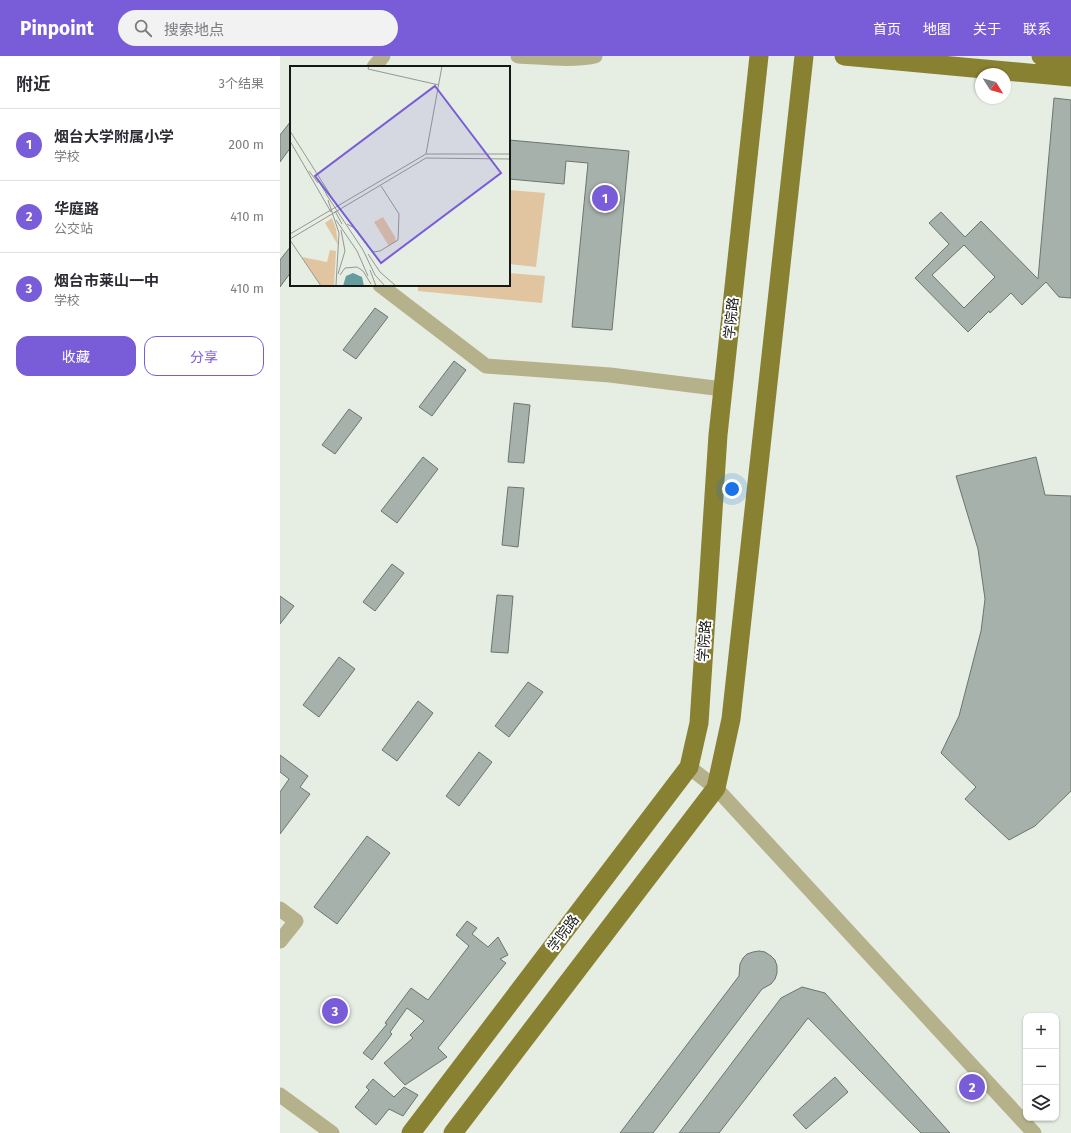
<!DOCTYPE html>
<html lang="zh">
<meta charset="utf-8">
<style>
:root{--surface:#fff;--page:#f2f2f3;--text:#2b2b33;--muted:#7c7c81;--line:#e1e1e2;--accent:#795dd8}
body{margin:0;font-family:"Fira Sans","Noto Sans SC",sans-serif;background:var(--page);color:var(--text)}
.controls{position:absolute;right:12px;bottom:12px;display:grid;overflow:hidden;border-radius:8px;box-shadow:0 1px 3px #0004}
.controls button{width:36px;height:36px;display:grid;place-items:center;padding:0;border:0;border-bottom:1px solid var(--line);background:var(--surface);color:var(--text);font:20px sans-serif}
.compass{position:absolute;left:695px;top:12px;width:36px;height:36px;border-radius:50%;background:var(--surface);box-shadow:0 1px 3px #0004;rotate:127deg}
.you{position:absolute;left:452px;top:433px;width:14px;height:14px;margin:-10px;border:3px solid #fff;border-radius:50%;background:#1a73e8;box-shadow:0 0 0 6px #1a73e833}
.badge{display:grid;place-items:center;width:26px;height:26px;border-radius:50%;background:var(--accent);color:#fff;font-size:13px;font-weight:700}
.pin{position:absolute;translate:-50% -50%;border:2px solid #fff;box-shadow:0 1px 4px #0006}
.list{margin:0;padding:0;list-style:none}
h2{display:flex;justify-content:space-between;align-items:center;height:52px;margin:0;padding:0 16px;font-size:17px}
h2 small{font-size:13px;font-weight:400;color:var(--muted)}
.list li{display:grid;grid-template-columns:26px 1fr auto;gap:12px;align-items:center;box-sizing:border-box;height:72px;padding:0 16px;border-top:1px solid var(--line)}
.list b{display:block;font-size:15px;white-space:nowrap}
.list p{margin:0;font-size:13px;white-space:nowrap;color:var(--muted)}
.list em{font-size:13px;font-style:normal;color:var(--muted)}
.actions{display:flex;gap:8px;padding:12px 16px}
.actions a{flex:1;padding:9px 0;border:1px solid var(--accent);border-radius:12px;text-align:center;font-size:14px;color:var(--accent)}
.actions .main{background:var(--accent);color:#fff}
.icon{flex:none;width:22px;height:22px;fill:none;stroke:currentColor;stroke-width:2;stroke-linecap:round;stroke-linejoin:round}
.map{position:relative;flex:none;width:791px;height:1077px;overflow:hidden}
header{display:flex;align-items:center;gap:24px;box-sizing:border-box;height:56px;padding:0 20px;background:var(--accent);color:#fff}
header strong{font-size:19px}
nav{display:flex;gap:22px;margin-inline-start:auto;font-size:14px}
.search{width:280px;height:36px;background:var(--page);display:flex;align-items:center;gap:10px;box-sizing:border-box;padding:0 14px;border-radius:22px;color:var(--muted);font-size:15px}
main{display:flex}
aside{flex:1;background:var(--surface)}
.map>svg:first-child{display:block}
.green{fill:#e1c5a1}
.building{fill:#a6b1ac;stroke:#6b7570;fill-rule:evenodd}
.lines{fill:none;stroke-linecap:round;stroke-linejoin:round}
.minor{stroke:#b5b28b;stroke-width:15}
.major{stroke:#888131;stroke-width:19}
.labels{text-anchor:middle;stroke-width:4;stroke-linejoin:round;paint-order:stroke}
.street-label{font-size:14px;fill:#161815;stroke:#fff}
.inset-road{fill:none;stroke:#939891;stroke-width:1}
.view{fill:#795dd8;fill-opacity:0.15;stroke:#795dd8;stroke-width:2}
.inset-edge{fill:none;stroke:#161815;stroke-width:2}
</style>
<header>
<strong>Pinpoint</strong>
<div class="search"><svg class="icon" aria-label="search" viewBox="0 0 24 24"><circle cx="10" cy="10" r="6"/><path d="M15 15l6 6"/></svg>搜索地点</div>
<nav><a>首页</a><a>地图</a><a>关于</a><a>联系</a></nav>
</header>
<main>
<aside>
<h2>附近<small>3个结果</small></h2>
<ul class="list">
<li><span class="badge">1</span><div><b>烟台大学附属小学</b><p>学校</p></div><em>200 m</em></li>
<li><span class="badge">2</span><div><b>华庭路</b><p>公交站</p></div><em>410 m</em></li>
<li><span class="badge">3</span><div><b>烟台市莱山一中</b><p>学校</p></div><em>410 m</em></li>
</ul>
<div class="actions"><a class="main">收藏</a><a>分享</a></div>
</aside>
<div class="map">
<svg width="791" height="1077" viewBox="0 0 791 1077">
<rect width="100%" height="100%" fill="#e6ede3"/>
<!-- green -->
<path class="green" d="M229 134 265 137 256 211 229 208Z
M229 217 265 220 262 247 138 235V229H229Z"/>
<!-- building -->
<path class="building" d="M774 42 791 44V242L779 241 766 226 742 249 731 237 710 257 709 255 688 276 635 222 669 188 649 167 661 156 685 181 701 165 758 223ZM684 189 715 221 684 252 652 219Z
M11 65V91L0 106V79Z
M229 84 349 95 332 274 292 271 308 107 286 105 284 128 229 123Z
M11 190V216L0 231V204Z
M95 252 108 261 76 303 63 294Z
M174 305 186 314 152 360 139 351Z
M234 347 250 349 244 407 228 406Z
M69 353 82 362 55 398 42 389Z
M143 401 158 413 117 467 101 455Z
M756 401 765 439 791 440V735L755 770 729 784 685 743 696 731 661 697 679 660 701 575 705 543 698 493 676 420Z
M228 431 244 432 238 491 222 489Z
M112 508 124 517 95 555 83 546Z
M217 539 233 540 228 597 211 596Z
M0 540 14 550 0 568Z
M59 601 75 613 39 661 23 649Z
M248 626 263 636 229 681 215 670Z
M138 645 153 657 117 705 102 694Z
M199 696 212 706 179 750 166 740Z
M0 699 28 720 20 731 30 738 0 778V736L9 723 0 716Z
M87 780 110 797 57 868 34 851Z
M187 865 197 872 192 878 208 891 218 881 228 899 220 903 226 907 158 992 167 1001 125 1029 104 1007 133 982 130 979 144 965 127 952 110 976 112 978 92 1004 83 997 107 968 105 967 131 932 148 944 189 890 176 879Z
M479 895 485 896 491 900 495 904 497 910V917L495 923 491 928 482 933 373 1077H340L459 920 460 908 463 902 467 898 473 896Z
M522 931 545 937 670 1077H641L528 962 439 1077H399L501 942Z
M555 1021 568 1036 526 1073 513 1059Z
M93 1023 114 1041 124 1031 138 1039 123 1060 109 1053 96 1069 75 1051 89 1034 86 1031Z"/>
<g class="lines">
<!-- minor -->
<path class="minor" d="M238 0C263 1 290 5 315 0
M94 11 103 0
M100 229 206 310 330 319 443 333
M409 711 436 732 754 1077
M0 853 16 865 0 885
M0 1039 52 1077"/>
<!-- major -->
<path class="major" d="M564 0 791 21
M761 0 791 4
M131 1077 409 711 419 667 438 379 479 0
M173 1077 436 732 451 663 524 0"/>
</g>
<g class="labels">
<!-- street labels -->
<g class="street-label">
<text transform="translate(451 262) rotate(-84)" y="5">学院路</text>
<text transform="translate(424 585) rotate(-86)" y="5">学院路</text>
<text transform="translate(283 877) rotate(-53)" y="5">学院路</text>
</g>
</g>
<!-- overview -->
<g transform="translate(10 10)">
<rect width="220" height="220" fill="#e6ede3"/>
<path d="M93 151 105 171 106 175 99 180 84 156ZM42 152 46 163 48 179 35 157ZM40 184 46 185 44 220H31L12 191 37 196Z" fill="#e1c5a1"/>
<path d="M63 207 72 211 74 220H53L56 210Z" fill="#659d9e"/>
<path class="inset-road" d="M79 0 78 3 149 19M0 65 48 141M0 75 41 146M136 88 152 0M19 105 28 117M28 114 37 129M36 128 73 184 85 209 95 220M38 134 49 167 46 219M45 145 52 158M46 154 67 185 78 210M57 158 66 163 83 186 90 185 108 174 109 148 91 120M0 168 136 88H220M0 173 136 92 220 93M0 174 31 220M78 188 90 206 106 220M80 204 86 220M48 208 55 185 51 164M50 209 55 202 67 201 73 205 81 218"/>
<path class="view" d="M145 20 211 107 91 197 25 110Z"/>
<rect width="220" height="220" class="inset-edge"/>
</g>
</svg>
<div class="controls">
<button>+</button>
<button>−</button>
<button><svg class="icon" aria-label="layers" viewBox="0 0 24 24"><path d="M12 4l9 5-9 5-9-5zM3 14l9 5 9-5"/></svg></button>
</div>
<svg class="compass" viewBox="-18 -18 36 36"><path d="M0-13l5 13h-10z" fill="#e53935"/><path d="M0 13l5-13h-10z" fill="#7c7c81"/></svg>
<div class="you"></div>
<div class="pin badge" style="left:325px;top:142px">1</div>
<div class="pin badge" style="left:692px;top:1031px">2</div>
<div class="pin badge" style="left:55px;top:955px">3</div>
</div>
</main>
